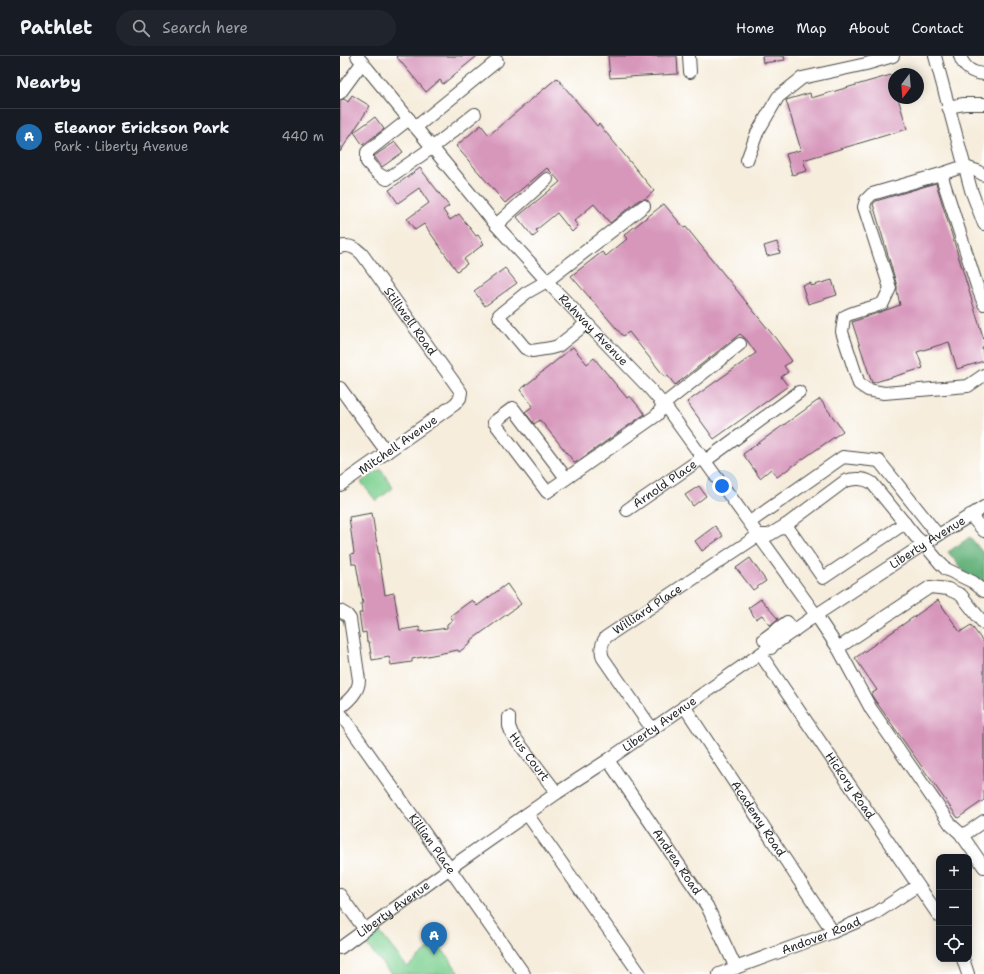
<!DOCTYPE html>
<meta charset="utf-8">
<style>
:root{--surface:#171b24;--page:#20242c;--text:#f1f3f6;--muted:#9ea1a6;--line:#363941;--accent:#1f6fb2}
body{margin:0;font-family:"Shantell Sans",sans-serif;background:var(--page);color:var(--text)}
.controls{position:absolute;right:12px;bottom:12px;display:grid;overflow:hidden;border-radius:8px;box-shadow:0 2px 10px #0003}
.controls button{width:36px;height:36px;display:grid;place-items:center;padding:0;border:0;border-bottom:1px solid var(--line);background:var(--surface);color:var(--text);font:20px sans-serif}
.compass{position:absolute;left:548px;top:12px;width:36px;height:36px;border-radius:50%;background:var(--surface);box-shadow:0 2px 10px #0003;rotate:196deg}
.you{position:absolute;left:382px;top:430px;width:14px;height:14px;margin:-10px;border:3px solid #fff;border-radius:50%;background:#1a73e8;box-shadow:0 0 0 6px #1a73e833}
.badge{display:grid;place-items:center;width:26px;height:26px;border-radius:50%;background:var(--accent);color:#fff;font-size:13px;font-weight:700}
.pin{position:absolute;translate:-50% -33px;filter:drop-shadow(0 1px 2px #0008)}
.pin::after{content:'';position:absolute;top:21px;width:14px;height:12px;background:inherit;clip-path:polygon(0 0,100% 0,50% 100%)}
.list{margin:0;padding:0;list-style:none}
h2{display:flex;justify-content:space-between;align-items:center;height:52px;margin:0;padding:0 16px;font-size:17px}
h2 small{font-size:13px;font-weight:400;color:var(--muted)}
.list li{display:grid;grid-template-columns:26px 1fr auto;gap:12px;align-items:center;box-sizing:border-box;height:56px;padding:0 16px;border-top:1px solid var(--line)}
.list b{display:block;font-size:15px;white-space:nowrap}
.list p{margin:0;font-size:13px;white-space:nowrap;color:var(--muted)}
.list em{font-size:13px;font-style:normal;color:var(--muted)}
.icon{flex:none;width:22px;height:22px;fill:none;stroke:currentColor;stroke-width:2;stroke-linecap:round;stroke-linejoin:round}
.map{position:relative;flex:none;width:644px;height:918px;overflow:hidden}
header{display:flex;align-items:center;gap:24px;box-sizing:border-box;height:56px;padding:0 20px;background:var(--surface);border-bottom:1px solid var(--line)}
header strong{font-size:19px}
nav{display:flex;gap:22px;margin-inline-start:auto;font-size:14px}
.search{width:280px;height:36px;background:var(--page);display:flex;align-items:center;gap:10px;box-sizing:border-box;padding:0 14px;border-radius:22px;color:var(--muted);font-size:15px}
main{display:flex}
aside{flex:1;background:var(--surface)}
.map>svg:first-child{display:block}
.green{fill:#7ed092;stroke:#547e5e}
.forest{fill:#66b27c;stroke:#486e54}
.building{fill:#d797bb}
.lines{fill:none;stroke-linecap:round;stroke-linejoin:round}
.minor-casing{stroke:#494846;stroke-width:14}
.minor{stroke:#fff;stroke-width:12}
.labels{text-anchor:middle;stroke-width:4;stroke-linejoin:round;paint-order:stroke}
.street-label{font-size:12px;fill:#2b2b2b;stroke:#fff}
</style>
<header>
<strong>Pathlet</strong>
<div class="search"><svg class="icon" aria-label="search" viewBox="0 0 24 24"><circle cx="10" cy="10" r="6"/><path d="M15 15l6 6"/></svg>Search here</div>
<nav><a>Home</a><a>Map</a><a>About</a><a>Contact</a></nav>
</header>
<main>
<aside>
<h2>Nearby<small></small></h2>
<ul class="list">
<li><span class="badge">A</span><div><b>Eleanor Erickson Park</b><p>Park · Liberty Avenue</p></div><em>440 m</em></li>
</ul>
</aside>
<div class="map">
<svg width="644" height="918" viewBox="0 0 644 918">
<rect width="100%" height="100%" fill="#fff"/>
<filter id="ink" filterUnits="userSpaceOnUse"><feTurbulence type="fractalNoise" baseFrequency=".025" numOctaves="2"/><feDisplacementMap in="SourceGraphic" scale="8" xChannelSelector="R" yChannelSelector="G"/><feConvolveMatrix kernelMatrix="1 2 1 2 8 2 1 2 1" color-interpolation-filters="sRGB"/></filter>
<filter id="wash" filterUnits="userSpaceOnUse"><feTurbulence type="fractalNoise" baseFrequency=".012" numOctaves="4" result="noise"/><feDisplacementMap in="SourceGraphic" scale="16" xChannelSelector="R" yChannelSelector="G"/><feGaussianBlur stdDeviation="0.9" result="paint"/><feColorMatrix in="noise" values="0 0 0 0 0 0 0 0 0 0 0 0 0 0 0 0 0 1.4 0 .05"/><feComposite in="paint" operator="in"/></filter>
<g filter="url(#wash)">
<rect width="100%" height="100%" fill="#f6eddc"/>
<!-- green -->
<path class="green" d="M41 413 53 432 36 445 21 426Z
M39 875 67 911 97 886 120 918H51L24 886Z"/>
<!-- forest -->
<path class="forest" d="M630 481 644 498V541L608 496Z"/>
<g id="blocks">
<!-- building -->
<path class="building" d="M56 0H137L103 28 100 24 86 36Z
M268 0H337L338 18 270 22Z
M422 0H444L445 4 423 7Z
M551 19 554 29V42H558L567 73 463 104 467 115 452 119 446 98 461 94 446 44 470 37 471 42Z
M217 22 257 70 259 68 314 135 305 143 299 144 270 167 254 148 234 165 238 170 232 176 217 157 196 174 198 177 193 181 177 161 220 126 213 118 207 112 165 147 116 90 141 69 149 79Z
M12 39 30 50 0 96V44L4 43 8 46Z
M35 61 44 73 23 89 14 76Z
M55 86 63 96 42 111 34 100Z
M80 112 109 150 103 154 110 164 119 158 136 180 138 179 144 188 124 203 127 208 117 215 84 168 75 174 67 163 89 147 79 132 58 147 49 134Z
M596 127 644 284V291H642L644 305 617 313 609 286 577 296 583 312 532 327 512 266 560 249 557 235V230L533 148 536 145Z
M324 148 344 172 346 171 436 283 452 305 444 310 448 316 441 321 448 330 374 383 347 346 416 297 406 283 400 278 335 329 328 320 325 321 289 276 283 280 231 220 262 196 266 200 287 183 284 179Z
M437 186 440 197 427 200 424 190Z
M165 212 177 227 145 250 134 235Z
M492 224 497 239 468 248 462 229 471 227V230Z
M233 291 247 308 254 302 287 342 290 340 305 358 235 407 200 364 194 368 185 356 193 350 180 334Z
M480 343 503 375 437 421 431 413 420 422 403 398Z
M359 430 366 440 353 450 345 439Z
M32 457 45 539 54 537 60 574 79 571 80 576 107 572V568L113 564 110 560 132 544 137 550 167 528 181 548 130 585 131 587 119 596 118 594 72 603V606L51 609 49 601 32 604 29 586H27L26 576 22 577 19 557H22L21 547H23L16 508H12L11 498 14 497 9 461Z
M375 470 383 480 362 495 355 485Z
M410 502 426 525 413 534 396 512Z
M421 543 438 563 430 569 422 559 416 563 408 552Z
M598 544 620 576 631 569 644 587V744L618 762 532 640 531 638 537 634 515 602Z"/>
</g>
</g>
<g filter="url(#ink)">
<use href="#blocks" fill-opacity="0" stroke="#494846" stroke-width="1"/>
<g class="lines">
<defs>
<g id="minor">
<path id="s1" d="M17 0 156 169 214 233 310 333 328 354 476 559 498 592 531 653 611 769 621 778 644 811"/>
<path d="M349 0 350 16"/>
<path d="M595 0 631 134 644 168"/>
<path d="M620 0C624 12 632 17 644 18"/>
<path d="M0 37 22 7"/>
<path d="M608 51 624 48H644"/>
<path d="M69 63 27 96V106L37 117 47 123 93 91 135 58"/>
<path d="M76 71 157 5"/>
<path d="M407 104 417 77 438 41 462 22 526 8 553 0"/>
<path d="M625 111 637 115 644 119"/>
<path d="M601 118 625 110"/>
<path d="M156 169 207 123"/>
<path id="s2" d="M0 191C9 188 16 192 22 198L121 336 120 342 115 348 0 429"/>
<path d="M644 248 637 230 601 118 532 138 526 144 524 151 550 232 543 247C530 253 516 254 504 261L502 276 519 328 528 334 544 337 628 330 644 319"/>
<path d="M247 267 218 290 211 292 192 295 185 292 160 262 159 259 186 237 207 225 304 150"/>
<path d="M0 332 47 396"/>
<path d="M365 405 459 336"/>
<path d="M226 422 173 352 154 366 207 436 317 359 324 348 400 288"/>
<path id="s3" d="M287 454 362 402"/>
<path d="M630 459 644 475"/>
<path d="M410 466 503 401 539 405 598 479"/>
<path d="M446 469 483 522 565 467"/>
<path d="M0 555 7 559 10 563 19 624C19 635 9 645 0 651"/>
<path d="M431 592 424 583 447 566 454 575"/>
<path d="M498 592 590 531 608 533 621 539 644 568"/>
<path id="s4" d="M421 599 599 860"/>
<path id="s5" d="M344 650 493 876"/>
<path id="s6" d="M0 657 184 918"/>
<path id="s7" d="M169 661V670L172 678 217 737"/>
<path id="s8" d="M312 673 263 602C260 594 261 588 266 581L419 479H429L446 469 505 425C514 422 525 422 532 427L576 481 584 488 600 507 606 513 633 526 644 535"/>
<path id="s9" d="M268 704 367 850 396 912"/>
<path d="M187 758 300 918"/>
<path d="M622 780 644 765"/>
<path d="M0 839 25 874"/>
<path id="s10" d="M0 892 110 812 217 737 268 704 476 559 584 488 644 451"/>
<path d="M623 903 628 918"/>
<path id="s11" d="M379 918 493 876 533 859 577 830"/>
</g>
</defs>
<!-- minor casing -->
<use href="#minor" class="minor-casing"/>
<!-- minor -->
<use href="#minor" class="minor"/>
</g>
</g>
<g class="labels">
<!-- street labels -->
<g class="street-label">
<text dy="4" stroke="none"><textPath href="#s2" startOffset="107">Stillwell Road</textPath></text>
<text dy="4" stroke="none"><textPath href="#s1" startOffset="362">Rahway Avenue</textPath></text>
<text transform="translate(58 389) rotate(-35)" y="4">Mitchell Avenue</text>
<text dy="4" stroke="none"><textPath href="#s3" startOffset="46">Arnold Place</textPath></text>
<text dy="4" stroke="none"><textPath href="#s10" startOffset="714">Liberty Avenue</textPath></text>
<text dy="4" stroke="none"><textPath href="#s8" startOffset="158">Williard Place</textPath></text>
<text dy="4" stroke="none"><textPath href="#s10" startOffset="390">Liberty Avenue</textPath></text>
<text dy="4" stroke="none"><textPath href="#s7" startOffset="46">Hus Court</textPath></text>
<text dy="4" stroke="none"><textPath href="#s4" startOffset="158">Hickory Road</textPath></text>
<text dy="4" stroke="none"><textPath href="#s5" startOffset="135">Academy Road</textPath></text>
<text dy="4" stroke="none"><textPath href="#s6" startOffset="160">Killian Place</textPath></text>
<text dy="4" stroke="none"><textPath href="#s9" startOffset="123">Andrea Road</textPath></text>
<text dy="4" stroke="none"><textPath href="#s10" startOffset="66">Liberty Avenue</textPath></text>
<text dy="4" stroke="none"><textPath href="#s11" startOffset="109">Andover Road</textPath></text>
</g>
</g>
</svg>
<div class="controls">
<button>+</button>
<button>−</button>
<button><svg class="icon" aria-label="locate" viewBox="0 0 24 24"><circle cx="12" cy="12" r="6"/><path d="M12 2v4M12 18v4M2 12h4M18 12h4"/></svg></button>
</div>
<svg class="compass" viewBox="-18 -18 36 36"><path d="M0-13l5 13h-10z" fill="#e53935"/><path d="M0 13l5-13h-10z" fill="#9ea1a6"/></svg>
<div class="you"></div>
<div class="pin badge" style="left:94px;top:899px">A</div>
</div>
</main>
